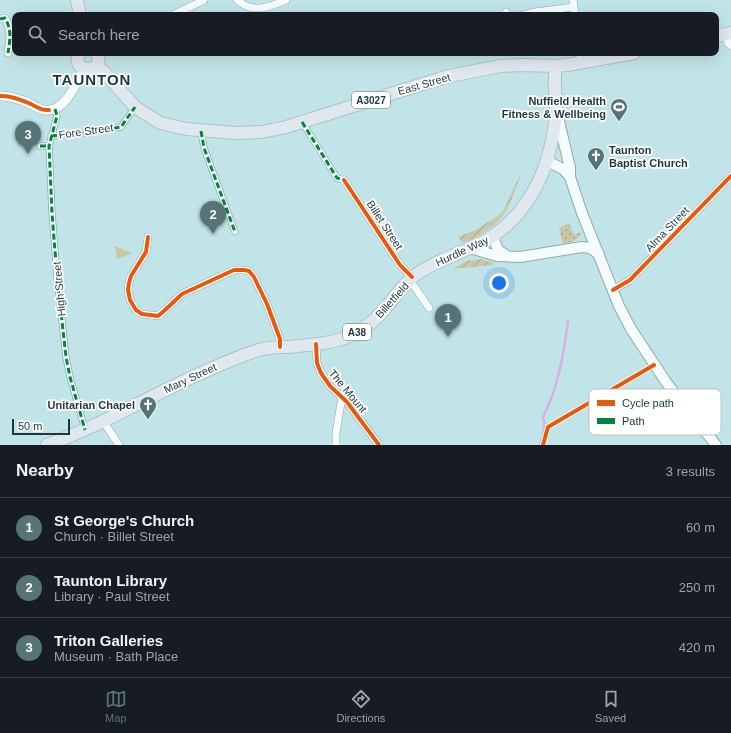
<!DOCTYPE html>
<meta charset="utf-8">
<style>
:root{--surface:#171b24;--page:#242831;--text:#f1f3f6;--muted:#9ea1a6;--line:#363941;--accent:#567478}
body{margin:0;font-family:Helvetica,sans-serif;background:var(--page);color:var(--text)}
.scale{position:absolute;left:12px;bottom:10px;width:58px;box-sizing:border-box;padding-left:4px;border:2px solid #1d383b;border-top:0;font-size:11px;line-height:14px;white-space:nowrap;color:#1d383b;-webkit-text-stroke:3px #fff;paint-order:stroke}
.you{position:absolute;left:499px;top:283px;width:14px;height:14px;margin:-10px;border:3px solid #fff;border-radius:50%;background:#1a73e8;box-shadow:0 0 0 6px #1a73e833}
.badge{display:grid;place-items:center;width:26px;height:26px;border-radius:50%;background:var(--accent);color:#fff;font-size:13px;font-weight:700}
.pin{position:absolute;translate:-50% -33px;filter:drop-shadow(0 1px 2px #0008)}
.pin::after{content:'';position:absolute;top:21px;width:14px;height:12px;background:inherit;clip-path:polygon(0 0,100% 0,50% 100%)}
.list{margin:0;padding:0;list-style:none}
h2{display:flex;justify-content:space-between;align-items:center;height:52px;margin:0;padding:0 16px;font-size:17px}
h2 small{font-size:13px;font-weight:400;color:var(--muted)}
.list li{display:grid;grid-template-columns:26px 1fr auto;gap:12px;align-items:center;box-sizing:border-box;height:60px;padding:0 16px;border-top:1px solid var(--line)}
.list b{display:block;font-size:15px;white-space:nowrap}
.list p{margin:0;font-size:13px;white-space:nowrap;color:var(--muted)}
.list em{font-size:13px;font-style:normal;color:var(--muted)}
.icon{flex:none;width:22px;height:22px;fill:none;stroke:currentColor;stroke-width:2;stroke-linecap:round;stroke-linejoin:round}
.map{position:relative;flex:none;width:731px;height:445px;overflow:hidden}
.search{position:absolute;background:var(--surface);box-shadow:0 4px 16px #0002;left:12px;right:12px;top:12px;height:44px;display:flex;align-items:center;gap:10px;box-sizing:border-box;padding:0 14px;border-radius:8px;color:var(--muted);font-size:15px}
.sheet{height:232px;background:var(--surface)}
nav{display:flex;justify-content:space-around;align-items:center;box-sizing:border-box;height:56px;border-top:1px solid var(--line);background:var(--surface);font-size:11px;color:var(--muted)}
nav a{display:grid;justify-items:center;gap:2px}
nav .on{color:var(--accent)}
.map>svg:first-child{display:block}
.grass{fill:url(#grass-dots)}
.park{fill:#c9c7a7}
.garden{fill:url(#garden-furrows)}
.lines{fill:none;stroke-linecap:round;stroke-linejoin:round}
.stream{stroke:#d5b2e3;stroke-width:2.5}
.pedestrian-casing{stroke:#8fabae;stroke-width:7}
.minor-casing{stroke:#8fabae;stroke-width:8}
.tertiary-casing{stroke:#8fabae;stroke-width:10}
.secondary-casing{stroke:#8fabae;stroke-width:12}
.primary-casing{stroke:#b0c2c5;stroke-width:14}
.pedestrian{stroke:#f6fbfc;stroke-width:5.5}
.minor{stroke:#f6fbfc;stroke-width:7}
.tertiary{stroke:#f6fbfc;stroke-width:9}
.secondary{stroke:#f6fbfc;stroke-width:10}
.primary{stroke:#e0e8ef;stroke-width:12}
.quiet{stroke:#00873e;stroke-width:3;stroke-dasharray:6 3;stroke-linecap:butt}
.cycleway-casing{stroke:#fff;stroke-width:6}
.cycleway{stroke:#e8590c;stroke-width:4}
.labels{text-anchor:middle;stroke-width:3.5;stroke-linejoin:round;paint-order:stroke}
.shield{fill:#fff;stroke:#617476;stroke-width:1}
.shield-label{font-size:10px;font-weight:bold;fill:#1d383b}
.street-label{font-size:11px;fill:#1d383b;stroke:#fff}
.poi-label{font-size:11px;font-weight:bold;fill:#1d383b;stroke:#fff;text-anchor:end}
.district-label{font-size:15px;font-weight:bold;letter-spacing:1px;fill:#1d383b;stroke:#fff}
.key{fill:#fff;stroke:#bbc3c4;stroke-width:1}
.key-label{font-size:11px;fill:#1d383b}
</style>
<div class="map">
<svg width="731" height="445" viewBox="0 0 731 445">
<defs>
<pattern id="grass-dots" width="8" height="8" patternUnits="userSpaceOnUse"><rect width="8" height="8" fill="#c9c7a7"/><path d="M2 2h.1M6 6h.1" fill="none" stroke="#a3a389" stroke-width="1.8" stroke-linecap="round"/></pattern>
<pattern id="garden-furrows" width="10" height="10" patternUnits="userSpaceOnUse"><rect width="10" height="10" fill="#c9c7a7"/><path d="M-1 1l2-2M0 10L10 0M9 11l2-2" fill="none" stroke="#a3a389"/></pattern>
</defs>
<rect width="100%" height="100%" fill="#c1e4e8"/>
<!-- grass -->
<path class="grass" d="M569 223 574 235 581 232V234C577 240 570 243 563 244L559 228Z"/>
<!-- park -->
<path class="park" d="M115 246 132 253 117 259Z"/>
<!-- garden -->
<path class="garden" d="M522 171C517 184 510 209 500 219 490 230 476 237 463 243L458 237 476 230 502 213Z
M482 259 493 263V265L453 269 466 261Z"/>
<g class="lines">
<!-- stream -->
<path class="stream" d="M540 445C543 437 546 426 543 417 558 388 564 353 568 320"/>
<defs>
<path id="pedestrian" d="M55 109 57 116 49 146 52 213 57 276 66 357 70 377 85 429
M302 122 337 178 344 180
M201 131 204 148 235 232
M51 136 91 132 121 127 135 107
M40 146H49"/>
<path id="minor" d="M237 0C253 14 269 7 286 0
M573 0 575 15
M506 12 508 15
M173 15 204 0
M523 15 535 12 574 7
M0 19 5 18C12 30 10 40 8 53
M726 34 728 43 731 46
M580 53 581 62
M344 180 400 265 412 277
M148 237 146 252 131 276 129 283 128 290 130 300 136 310 142 314 158 316 164 311 182 294 234 270H244L249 271 254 277 267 304 280 339V347
M410 280 429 308
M613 290 630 280 731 176
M316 344 317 363 321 373 330 386 347 402 379 445
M647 415 668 407 680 400
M104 421 107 427 119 445
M336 445V433L342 397"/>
<path id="tertiary" d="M0 96C8 95 16 99 24 101 31 104 37 108 44 110 65 114 76 83 84 69"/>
<path id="secondary" d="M557 113 570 168V177
M547 161 563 169 570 177 582 213 619 306 631 329 666 382 716 445
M493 237 498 250 507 256
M470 248 497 256 520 257 582 247 590 248 599 254"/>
<path id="primary" d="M77 0 80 15
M716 36 731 33
M79 53C70 74 106 75 97 53
M97 66 106 74 135 107 160 123 186 129 236 133 262 132 286 127 445 77 500 66 522 65 556 66 567 65 634 53
M47 445C103 425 153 394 208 370 224 363 242 355 259 350 268 347 278 347 287 347 308 345 333 344 352 335 366 328 379 317 389 304 397 294 404 284 414 276 431 263 451 257 470 248 494 238 514 222 528 200 545 176 555 138 556 108 556 92 553 84 556 66"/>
</defs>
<!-- pedestrian casing -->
<use href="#pedestrian" class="pedestrian-casing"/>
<!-- minor casing -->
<use href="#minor" class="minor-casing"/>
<!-- tertiary casing -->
<use href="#tertiary" class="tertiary-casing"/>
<!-- secondary casing -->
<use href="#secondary" class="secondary-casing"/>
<!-- primary casing -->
<use href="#primary" class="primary-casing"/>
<!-- pedestrian -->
<use href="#pedestrian" class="pedestrian"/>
<!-- minor -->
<use href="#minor" class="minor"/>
<!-- tertiary -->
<use href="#tertiary" class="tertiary"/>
<!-- secondary -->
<use href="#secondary" class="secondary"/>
<!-- primary -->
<use href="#primary" class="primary"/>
<!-- quiet -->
<path class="quiet" d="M0 19 5 18C12 30 10 40 8 53
M55 109 57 116 49 146 52 213 57 276 66 357 70 377 85 430
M302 122 337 178 344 180
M201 131 204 148 235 232
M51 136 91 132 121 127 135 107
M40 146H49"/>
<defs>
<path id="cycleway" d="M0 96C10 95 22 100 31 104 37 107 41 111 49 110
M344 180 400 265 412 277
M148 237 146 252 131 276 129 283 128 290 130 300 136 310 142 314 158 316 164 311 182 294 234 270H244L249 271 254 277 267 304 280 339V347
M613 290 630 280 731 176
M316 344 317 363 321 373 330 386 347 402 379 445
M543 445 548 427 654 365"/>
</defs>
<!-- cycleway casing -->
<use href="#cycleway" class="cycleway-casing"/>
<!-- cycleway -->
<use href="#cycleway" class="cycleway"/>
</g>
<!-- icons -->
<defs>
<symbol id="stadium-pin" viewBox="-11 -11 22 30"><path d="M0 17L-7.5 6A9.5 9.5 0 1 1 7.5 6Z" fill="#567478" stroke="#fff"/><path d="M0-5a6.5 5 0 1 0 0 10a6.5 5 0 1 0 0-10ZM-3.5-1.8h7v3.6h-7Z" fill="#fff"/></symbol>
<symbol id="church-pin" viewBox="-11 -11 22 30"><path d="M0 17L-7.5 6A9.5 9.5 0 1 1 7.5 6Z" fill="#567478" stroke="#fff"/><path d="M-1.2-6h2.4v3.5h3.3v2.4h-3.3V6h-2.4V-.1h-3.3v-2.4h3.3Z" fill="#fff"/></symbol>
</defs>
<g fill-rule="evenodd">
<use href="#stadium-pin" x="609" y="97" width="20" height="27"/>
<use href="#church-pin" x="586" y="146" width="20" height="27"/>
<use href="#church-pin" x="138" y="395" width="20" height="27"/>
</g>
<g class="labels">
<!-- shield labels -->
<g class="shield">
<rect x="352" y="92" width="38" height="16" rx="3"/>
<rect x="343" y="324" width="28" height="16" rx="3"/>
</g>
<g class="shield-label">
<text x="371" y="104">A3027</text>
<text x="357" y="336">A38</text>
</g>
<!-- street labels -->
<g class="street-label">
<text transform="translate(424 84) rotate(-16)" y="4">East Street</text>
<text transform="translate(86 131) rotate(-8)" y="4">Fore Street</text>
<text transform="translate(385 225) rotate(57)" y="4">Billet Street</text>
<text transform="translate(667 229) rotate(-46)" y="4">Alma Street</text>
<text transform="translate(462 251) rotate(-25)" y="4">Hurdle Way</text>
<text transform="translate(59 289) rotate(-95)" y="4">High Street</text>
<text transform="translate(392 300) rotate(-48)" y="4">Billetfield</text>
<text transform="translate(190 378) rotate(-25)" y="4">Mary Street</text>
<text transform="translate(348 391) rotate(50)" y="4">The Mount</text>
</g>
<!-- poi labels -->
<g class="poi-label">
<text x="606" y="105">Nuffield Health<tspan x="606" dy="13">Fitness &amp; Wellbeing</tspan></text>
<text x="609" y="154" text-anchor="start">Taunton<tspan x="609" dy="13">Baptist Church</tspan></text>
<text x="135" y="409">Unitarian Chapel</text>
</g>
<!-- district labels -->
<g class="district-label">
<text x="92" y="85">TAUNTON</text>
</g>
</g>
<!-- legend -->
<rect x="589" y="389" width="132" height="46" rx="6" class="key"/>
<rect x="597" y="400" width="18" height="6" fill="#e8590c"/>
<rect x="597" y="418" width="18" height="6" fill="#00873e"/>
<g class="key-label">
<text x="622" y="407">Cycle path</text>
<text x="622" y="425">Path</text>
</g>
</svg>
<div class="scale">50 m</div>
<div class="you"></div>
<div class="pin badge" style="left:448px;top:337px">1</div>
<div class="pin badge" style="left:213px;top:234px">2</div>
<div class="pin badge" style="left:28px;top:154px">3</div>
<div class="search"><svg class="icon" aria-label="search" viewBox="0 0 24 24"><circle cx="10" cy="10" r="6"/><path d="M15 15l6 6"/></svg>Search here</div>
</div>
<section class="sheet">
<h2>Nearby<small>3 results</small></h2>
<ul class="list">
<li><span class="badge">1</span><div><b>St George's Church</b><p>Church · Billet Street</p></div><em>60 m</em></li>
<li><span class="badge">2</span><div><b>Taunton Library</b><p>Library · Paul Street</p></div><em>250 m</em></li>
<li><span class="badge">3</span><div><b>Triton Galleries</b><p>Museum · Bath Place</p></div><em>420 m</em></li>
</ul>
</section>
<nav>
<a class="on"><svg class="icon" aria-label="map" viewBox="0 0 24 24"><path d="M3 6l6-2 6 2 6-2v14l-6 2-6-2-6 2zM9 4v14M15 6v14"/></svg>Map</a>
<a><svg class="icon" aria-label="directions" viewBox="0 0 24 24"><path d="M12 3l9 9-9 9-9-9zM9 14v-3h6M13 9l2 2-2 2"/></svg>Directions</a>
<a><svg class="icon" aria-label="saved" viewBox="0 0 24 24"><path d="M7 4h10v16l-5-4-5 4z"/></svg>Saved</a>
</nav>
